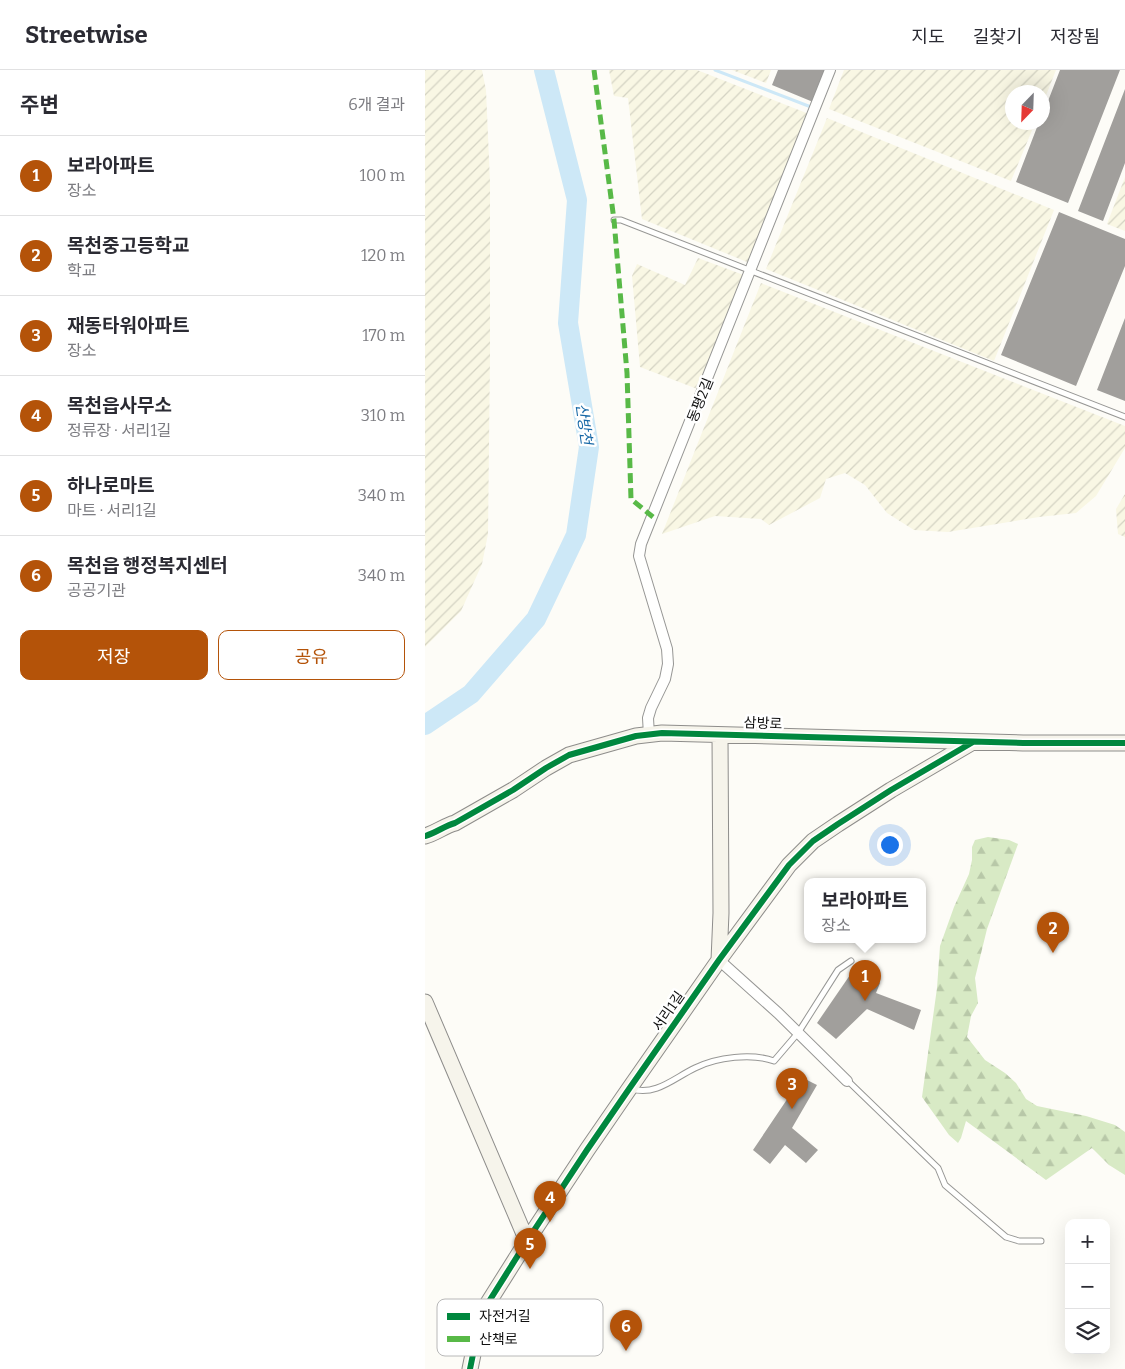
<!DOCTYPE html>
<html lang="ko">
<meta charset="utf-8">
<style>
:root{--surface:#fff;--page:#f7f7f7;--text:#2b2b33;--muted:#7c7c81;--line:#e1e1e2;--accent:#b45309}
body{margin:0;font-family:Bitter,"Noto Sans KR",serif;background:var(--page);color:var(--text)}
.controls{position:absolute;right:15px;bottom:15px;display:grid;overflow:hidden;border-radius:10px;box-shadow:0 5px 20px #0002}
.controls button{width:45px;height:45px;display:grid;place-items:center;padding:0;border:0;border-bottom:1px solid var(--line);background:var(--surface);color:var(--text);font:25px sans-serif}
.compass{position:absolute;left:580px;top:15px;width:45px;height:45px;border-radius:50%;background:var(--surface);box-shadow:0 5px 20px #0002;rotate:203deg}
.you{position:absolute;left:464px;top:774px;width:18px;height:18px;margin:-12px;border:4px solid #fff;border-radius:50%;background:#1a73e8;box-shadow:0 0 0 8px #1a73e833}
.badge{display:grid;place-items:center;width:32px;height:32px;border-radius:50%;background:var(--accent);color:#fff;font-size:16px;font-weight:700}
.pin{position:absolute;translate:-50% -41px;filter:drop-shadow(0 1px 2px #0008)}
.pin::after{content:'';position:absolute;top:26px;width:18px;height:15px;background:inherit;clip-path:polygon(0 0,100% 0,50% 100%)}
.popup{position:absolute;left:379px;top:808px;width:122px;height:65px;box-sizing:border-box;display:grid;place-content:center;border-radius:10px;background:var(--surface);filter:drop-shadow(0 1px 4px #0005);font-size:16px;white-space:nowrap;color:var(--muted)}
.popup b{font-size:19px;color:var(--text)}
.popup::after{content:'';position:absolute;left:50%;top:100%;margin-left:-10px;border:10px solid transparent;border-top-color:var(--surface)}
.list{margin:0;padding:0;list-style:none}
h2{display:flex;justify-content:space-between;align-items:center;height:65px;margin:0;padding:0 20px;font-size:21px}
h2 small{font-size:16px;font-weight:400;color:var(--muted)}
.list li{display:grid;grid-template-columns:32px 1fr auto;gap:15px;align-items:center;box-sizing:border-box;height:80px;padding:0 20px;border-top:1px solid var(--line)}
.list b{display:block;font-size:19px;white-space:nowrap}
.list p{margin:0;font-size:16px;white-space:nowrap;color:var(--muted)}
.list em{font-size:16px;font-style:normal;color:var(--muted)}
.actions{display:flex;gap:10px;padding:15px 20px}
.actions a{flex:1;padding:11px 0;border:1px solid var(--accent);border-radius:10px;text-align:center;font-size:18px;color:var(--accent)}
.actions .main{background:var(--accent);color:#fff}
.icon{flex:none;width:28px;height:28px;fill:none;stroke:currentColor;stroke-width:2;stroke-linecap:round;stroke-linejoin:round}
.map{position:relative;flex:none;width:700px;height:1299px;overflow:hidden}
header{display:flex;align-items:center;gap:30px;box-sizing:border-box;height:70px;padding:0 25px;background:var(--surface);border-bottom:1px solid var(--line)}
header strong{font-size:24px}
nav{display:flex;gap:28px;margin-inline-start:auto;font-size:18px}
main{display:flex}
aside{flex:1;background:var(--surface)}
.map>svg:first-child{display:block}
.farmland{fill:url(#farmland-furrows)}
.forest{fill:url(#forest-firs)}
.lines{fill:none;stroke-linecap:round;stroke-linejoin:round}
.stream{stroke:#cde8f7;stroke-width:3}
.river{stroke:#cde8f7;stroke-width:20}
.building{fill:#a19f9c}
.lane-casing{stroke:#979795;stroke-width:7}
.street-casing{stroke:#979795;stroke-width:12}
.secondary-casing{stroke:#8e8d8b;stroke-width:17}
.lane{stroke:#fffffe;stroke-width:5}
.street{stroke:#fffffe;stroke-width:10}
.secondary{stroke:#f6f4eb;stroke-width:15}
.quiet{stroke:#58b947;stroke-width:5;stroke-dasharray:10 5;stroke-linecap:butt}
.cycleway-casing{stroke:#fff;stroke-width:9}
.cycleway{stroke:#00873e;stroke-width:6}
.labels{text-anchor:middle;stroke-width:5;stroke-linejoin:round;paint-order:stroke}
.street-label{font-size:14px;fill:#111;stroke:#fff}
.water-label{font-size:15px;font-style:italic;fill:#1768a6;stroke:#fff}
.key{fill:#fff;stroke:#b8b8b8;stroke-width:1}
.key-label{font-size:14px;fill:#111}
</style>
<header>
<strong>Streetwise</strong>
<nav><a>지도</a><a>길찾기</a><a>저장됨</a></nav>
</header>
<main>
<aside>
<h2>주변<small>6개 결과</small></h2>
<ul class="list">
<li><span class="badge">1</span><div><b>보라아파트</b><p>장소</p></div><em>100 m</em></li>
<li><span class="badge">2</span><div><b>목천중고등학교</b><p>학교</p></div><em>120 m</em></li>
<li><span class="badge">3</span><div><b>재동타워아파트</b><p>장소</p></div><em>170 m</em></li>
<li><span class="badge">4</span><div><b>목천읍사무소</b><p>정류장 · 서리1길</p></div><em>310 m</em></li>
<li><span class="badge">5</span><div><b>하나로마트</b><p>마트 · 서리1길</p></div><em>340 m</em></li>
<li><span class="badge">6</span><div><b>목천읍 행정복지센터</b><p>공공기관</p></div><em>340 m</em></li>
</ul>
<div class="actions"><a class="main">저장</a><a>공유</a></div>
</aside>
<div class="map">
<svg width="700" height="1299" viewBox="0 0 700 1299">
<defs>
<pattern id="farmland-furrows" width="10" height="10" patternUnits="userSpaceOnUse" patternTransform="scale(1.25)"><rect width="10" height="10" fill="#f9f7e4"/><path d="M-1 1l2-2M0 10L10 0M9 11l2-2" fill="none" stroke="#d4d3c3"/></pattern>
<pattern id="forest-firs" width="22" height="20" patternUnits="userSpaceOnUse" patternTransform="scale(1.25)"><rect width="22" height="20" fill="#d8eac5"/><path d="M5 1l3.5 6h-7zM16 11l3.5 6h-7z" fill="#b8c8a8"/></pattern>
</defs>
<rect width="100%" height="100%" fill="#fdfcf7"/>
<!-- farmland -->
<path class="farmland" d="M0 0H57L61 20 65 112V287L63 464 57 494 36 541 0 577Z
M184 0H272L384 44 327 194 217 149 203 28 189 26Z
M307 0H346L341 13Z
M419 0H631L618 33V22H588V52L610 53 586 111 404 39Z
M402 48 629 140 569 291 341 199Z
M700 107V161L682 154Z
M273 188 324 207 275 320 215 297 207 206 212 194 260 215Z
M336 213 700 356V378L671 426 651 443 614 447 523 462 489 460 462 443 440 415 420 403 401 409 395 428 344 455 336 449 290 446 237 464Z
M700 424V467L693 464 691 439Z"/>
<!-- forest -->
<path class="forest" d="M563 767 584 770 593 774 562 859 550 908 553 933 546 946 542 967 560 990 580 1003 591 1013 601 1029 612 1036 661 1046 690 1055 700 1062V1105L684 1095 667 1078 621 1110 541 1051 536 1068 533 1073 524 1065 497 1027 512 918 515 876 529 837 544 804 547 790V777L550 770Z"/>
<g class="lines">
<!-- stream -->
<path class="stream" d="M290 0 386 37"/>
<!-- river -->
<path class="river" d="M0 655 46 624 111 549 151 465 164 377 143 253 152 130 119 0"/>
</g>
<!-- building -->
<path class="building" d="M353 0H401L388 32 347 15Z
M635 0H695L643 133 591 112 614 52H618V44Z
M700 19V93L678 151 653 141Z
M634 142 700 169V196L651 316 576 285Z
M700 248V331L672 320Z
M425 905 428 908 440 913 449 906 455 913 451 923 496 940 489 960 442 939 411 969 392 953Z
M378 1008 392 1015 367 1058 393 1080 381 1093 360 1075 345 1094 328 1080 369 1019Z"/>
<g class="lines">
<defs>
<path id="lane" d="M189 150H196L700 347
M423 1011 513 1098 520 1115 581 1167 594 1171H616
M207 1019C231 1026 249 1008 270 998 292 987 327 983 349 991L373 963 413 900 426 891"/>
<path id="street" d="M224 665 223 648 226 638 240 609 243 594 242 579 214 486 216 474 405 0
M294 890 353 943 422 1011"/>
<path id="secondary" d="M0 766C11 763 19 756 30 753L88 720 121 698 144 685 211 666 237 663 598 673H700
M294 890 296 843 295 665
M0 932 102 1171
M45 1299 54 1255 63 1233 102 1171 162 1080 204 1019 294 890 364 795 388 771 413 754 466 720 548 672"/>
</defs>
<!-- lane casing -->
<use href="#lane" class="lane-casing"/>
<!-- street casing -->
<use href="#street" class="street-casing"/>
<!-- secondary casing -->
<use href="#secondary" class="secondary-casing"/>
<!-- lane -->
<use href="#lane" class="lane"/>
<!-- street -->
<use href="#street" class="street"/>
<!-- secondary -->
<use href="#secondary" class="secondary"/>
<!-- quiet -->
<path class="quiet" d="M169 0 189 150 202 303 206 429 228 447"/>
<defs>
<path id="cycleway" d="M0 766C11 763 19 756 30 753L88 720 121 698 144 685 211 666 237 663 598 673H700
M45 1299 54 1255 63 1233 102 1171 162 1080 204 1019 294 890 364 795 388 771 413 754 466 720 548 672"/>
</defs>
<!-- cycleway casing -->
<use href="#cycleway" class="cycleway-casing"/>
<!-- cycleway -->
<use href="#cycleway" class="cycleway"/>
</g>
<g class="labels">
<!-- street labels -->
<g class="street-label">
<text transform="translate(275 330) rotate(-68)" y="5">동평2길</text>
<text transform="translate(338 653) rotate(2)" y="5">삼방로</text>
<text transform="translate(243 941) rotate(-55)" y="5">서리1길</text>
</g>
<!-- water labels -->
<g class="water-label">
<text transform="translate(159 354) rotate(82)" y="5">산방천</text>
</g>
</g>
<!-- legend -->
<rect x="12" y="1229" width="166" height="57" rx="8" class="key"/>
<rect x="22" y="1243" width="23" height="7" fill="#00873e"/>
<rect x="22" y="1266" width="23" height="6" fill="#58b947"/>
<g class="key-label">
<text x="54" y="1251">자전거길</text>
<text x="54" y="1274">산책로</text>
</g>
</svg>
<div class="controls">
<button>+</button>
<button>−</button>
<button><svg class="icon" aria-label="layers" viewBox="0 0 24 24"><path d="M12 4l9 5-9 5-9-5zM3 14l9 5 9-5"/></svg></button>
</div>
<svg class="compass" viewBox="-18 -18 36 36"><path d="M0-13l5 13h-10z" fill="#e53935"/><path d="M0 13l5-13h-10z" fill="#7c7c81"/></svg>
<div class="you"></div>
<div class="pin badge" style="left:440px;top:931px">1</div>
<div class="popup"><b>보라아파트</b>장소</div>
<div class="pin badge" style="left:628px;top:883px">2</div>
<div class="pin badge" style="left:367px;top:1039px">3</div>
<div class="pin badge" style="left:125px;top:1152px">4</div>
<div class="pin badge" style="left:105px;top:1199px">5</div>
<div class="pin badge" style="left:201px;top:1281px">6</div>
</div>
</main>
